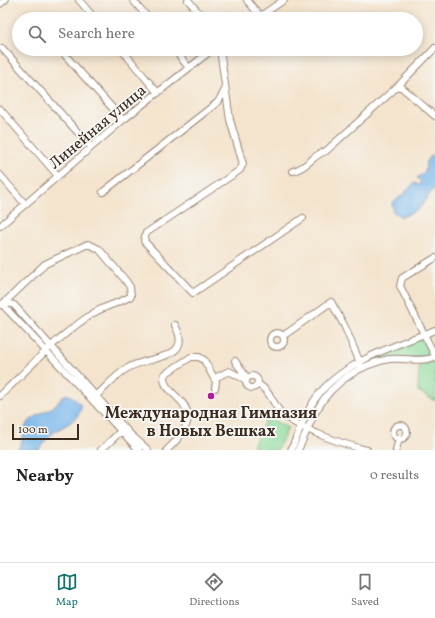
<!DOCTYPE html>
<meta charset="utf-8">
<style>
:root{--surface:#fff;--page:#f2f2f2;--text:#222;--muted:#767676;--line:#e0e0e0;--accent:#0f766e}
body{margin:0;font-family:Vollkorn,serif;background:var(--page);color:var(--text)}
.scale{position:absolute;left:12px;bottom:10px;width:67px;box-sizing:border-box;padding-left:4px;border:2px solid #3b2a1e;border-top:0;font-size:11px;line-height:14px;white-space:nowrap;color:#3b2a1e;-webkit-text-stroke:3px #f6f6f2;paint-order:stroke}
.list{margin:0;padding:0;list-style:none}
h2{display:flex;justify-content:space-between;align-items:center;height:52px;margin:0;padding:0 16px;font-size:17px}
h2 small{font-size:13px;font-weight:400;color:var(--muted)}
.icon{flex:none;width:22px;height:22px;fill:none;stroke:currentColor;stroke-width:2;stroke-linecap:round;stroke-linejoin:round}
.map{position:relative;flex:none;width:435px;height:450px;overflow:hidden}
.search{position:absolute;background:var(--surface);box-shadow:0 2px 10px #0003;left:12px;right:12px;top:12px;height:44px;display:flex;align-items:center;gap:10px;box-sizing:border-box;padding:0 14px;border-radius:22px;color:var(--muted);font-size:15px}
.sheet{height:112px;background:var(--surface)}
nav{display:flex;justify-content:space-around;align-items:center;box-sizing:border-box;height:56px;border-top:1px solid var(--line);background:var(--surface);font-size:11px;color:var(--muted)}
nav a{display:grid;justify-items:center;gap:2px}
nav .on{color:var(--accent)}
.map>svg:first-child{display:block}
.green{fill:#8cdc9b;stroke:#64835c}
.water{fill:#78b7ec;stroke:#5a7085}
.lines{fill:none;stroke-linecap:round;stroke-linejoin:round}
.minor-casing{stroke:#988776;stroke-width:8}
.minor{stroke:#fff;stroke-width:6}
.poi-dot{fill:#b5179e;stroke:#f6f6f2;stroke-width:1.5}
.labels{text-anchor:middle;stroke-width:4;stroke-linejoin:round;paint-order:stroke}
.street-label{font-size:16px;fill:#3b2a1e;stroke:#f6f6f2}
.poi-label{font-size:16px;font-weight:bold;fill:#3b2a1e;stroke:#f6f6f2}
</style>
<div class="map">
<svg width="435" height="450" viewBox="0 0 435 450">
<rect width="100%" height="100%" fill="#f6f6f2"/>
<filter id="ink" filterUnits="userSpaceOnUse"><feTurbulence type="fractalNoise" baseFrequency=".025" numOctaves="2"/><feDisplacementMap in="SourceGraphic" scale="8" xChannelSelector="R" yChannelSelector="G"/><feConvolveMatrix kernelMatrix="1 2 1 2 8 2 1 2 1" color-interpolation-filters="sRGB"/></filter>
<filter id="wash" filterUnits="userSpaceOnUse"><feTurbulence type="fractalNoise" baseFrequency=".012" numOctaves="4" result="noise"/><feDisplacementMap in="SourceGraphic" scale="16" xChannelSelector="R" yChannelSelector="G"/><feGaussianBlur stdDeviation="0.9" result="paint"/><feColorMatrix in="noise" values="0 0 0 0 0 0 0 0 0 0 0 0 0 0 0 0 0 1.4 0 .05"/><feComposite in="paint" operator="in"/></filter>
<g filter="url(#wash)">
<rect width="100%" height="100%" fill="#f4e4cd"/>
<!-- green -->
<path class="green" d="M420 338 424 341 430 353 428 357 372 361Z
M435 361V401L418 391 419 364H427Z
M267 417 288 428 277 450H261L253 446Z"/>
<!-- water -->
<path class="water" d="M431 156H435V187L419 209 402 217 393 212 392 203 404 194 414 183 419 185 421 182 417 178 425 172 426 161Z
M66 394 72 396 82 406C78 423 62 425 51 435 46 439 42 445 38 450H16C25 444 21 433 27 424 34 415 47 412 55 405 60 402 61 397 66 394Z"/>
</g>
<g filter="url(#ink)">
<g class="lines">
<defs>
<path id="minor" d="M79 0 95 19
M133 0 149 19
M188 0 204 19
M247 0 260 16
M0 4 5 0
M256 19 284 0
M2 48 91 147
M121 49 158 93
M174 49 189 68
M220 49 230 120 243 164 240 170 146 233 144 241 193 293 303 218
M65 55 123 120
M399 85 435 116
M0 109 58 176
M293 171C309 167 312 155 326 151L399 85 435 48
M0 175 25 204
M103 192 218 102 225 90
M0 226 123 120 213 49
M435 258 402 278 400 286 435 356
M2 304 139 450
M0 305 5 302 14 305 130 434 148 450
M270 340a7 7 0 1 1 14 0a7 7 0 1 1-14 0Z
M283 336 331 302 344 325 361 365
M235 361 247 378
M246 382a6 6 0 1 1 12 0a6 6 0 1 1-12 0Z
M215 378 229 371 246 380
M257 384C271 390 273 406 283 415 300 429 345 445 367 450
M0 396C29 368 58 336 92 314 104 306 118 304 131 296L130 287 126 281 99 249 88 244 45 264 5 302
M96 396C105 388 115 376 126 369 146 355 195 362 175 325
M393 432a7 7 0 1 1 14 0a7 7 0 1 1-14 0Z
M101 450 120 432
M167 450C219 402 156 397 165 374L191 357H199L204 360 216 382 215 388
M291 450C299 433 305 413 316 398 340 363 397 345 435 330
M298 450C305 436 310 421 318 408 332 383 361 364 389 359 405 357 420 363 435 357
M396 450 399 439"/>
</defs>
<!-- minor casing -->
<use href="#minor" class="minor-casing"/>
<!-- minor -->
<use href="#minor" class="minor"/>
</g>
</g>
<!-- markers -->
<circle class="poi-dot" cx="211" cy="396" r="4"/>
<g class="labels">
<!-- street labels -->
<g class="street-label">
<text transform="translate(97 126) rotate(-40)" y="6">Линейная улица</text>
</g>
<!-- poi labels -->
<g class="poi-label">
<text x="211" y="418">Международная Гимназия<tspan x="211" dy="18">в Новых Вешках</tspan></text>
</g>
</g>
</svg>
<div class="scale">100 m</div>
<div class="search"><svg class="icon" aria-label="search" viewBox="0 0 24 24"><circle cx="10" cy="10" r="6"/><path d="M15 15l6 6"/></svg>Search here</div>
</div>
<section class="sheet">
<h2>Nearby<small>0 results</small></h2>
<ul class="list">
</ul>
</section>
<nav>
<a class="on"><svg class="icon" aria-label="map" viewBox="0 0 24 24"><path d="M3 6l6-2 6 2 6-2v14l-6 2-6-2-6 2zM9 4v14M15 6v14"/></svg>Map</a>
<a><svg class="icon" aria-label="directions" viewBox="0 0 24 24"><path d="M12 3l9 9-9 9-9-9zM9 14v-3h6M13 9l2 2-2 2"/></svg>Directions</a>
<a><svg class="icon" aria-label="saved" viewBox="0 0 24 24"><path d="M7 4h10v16l-5-4-5 4z"/></svg>Saved</a>
</nav>
